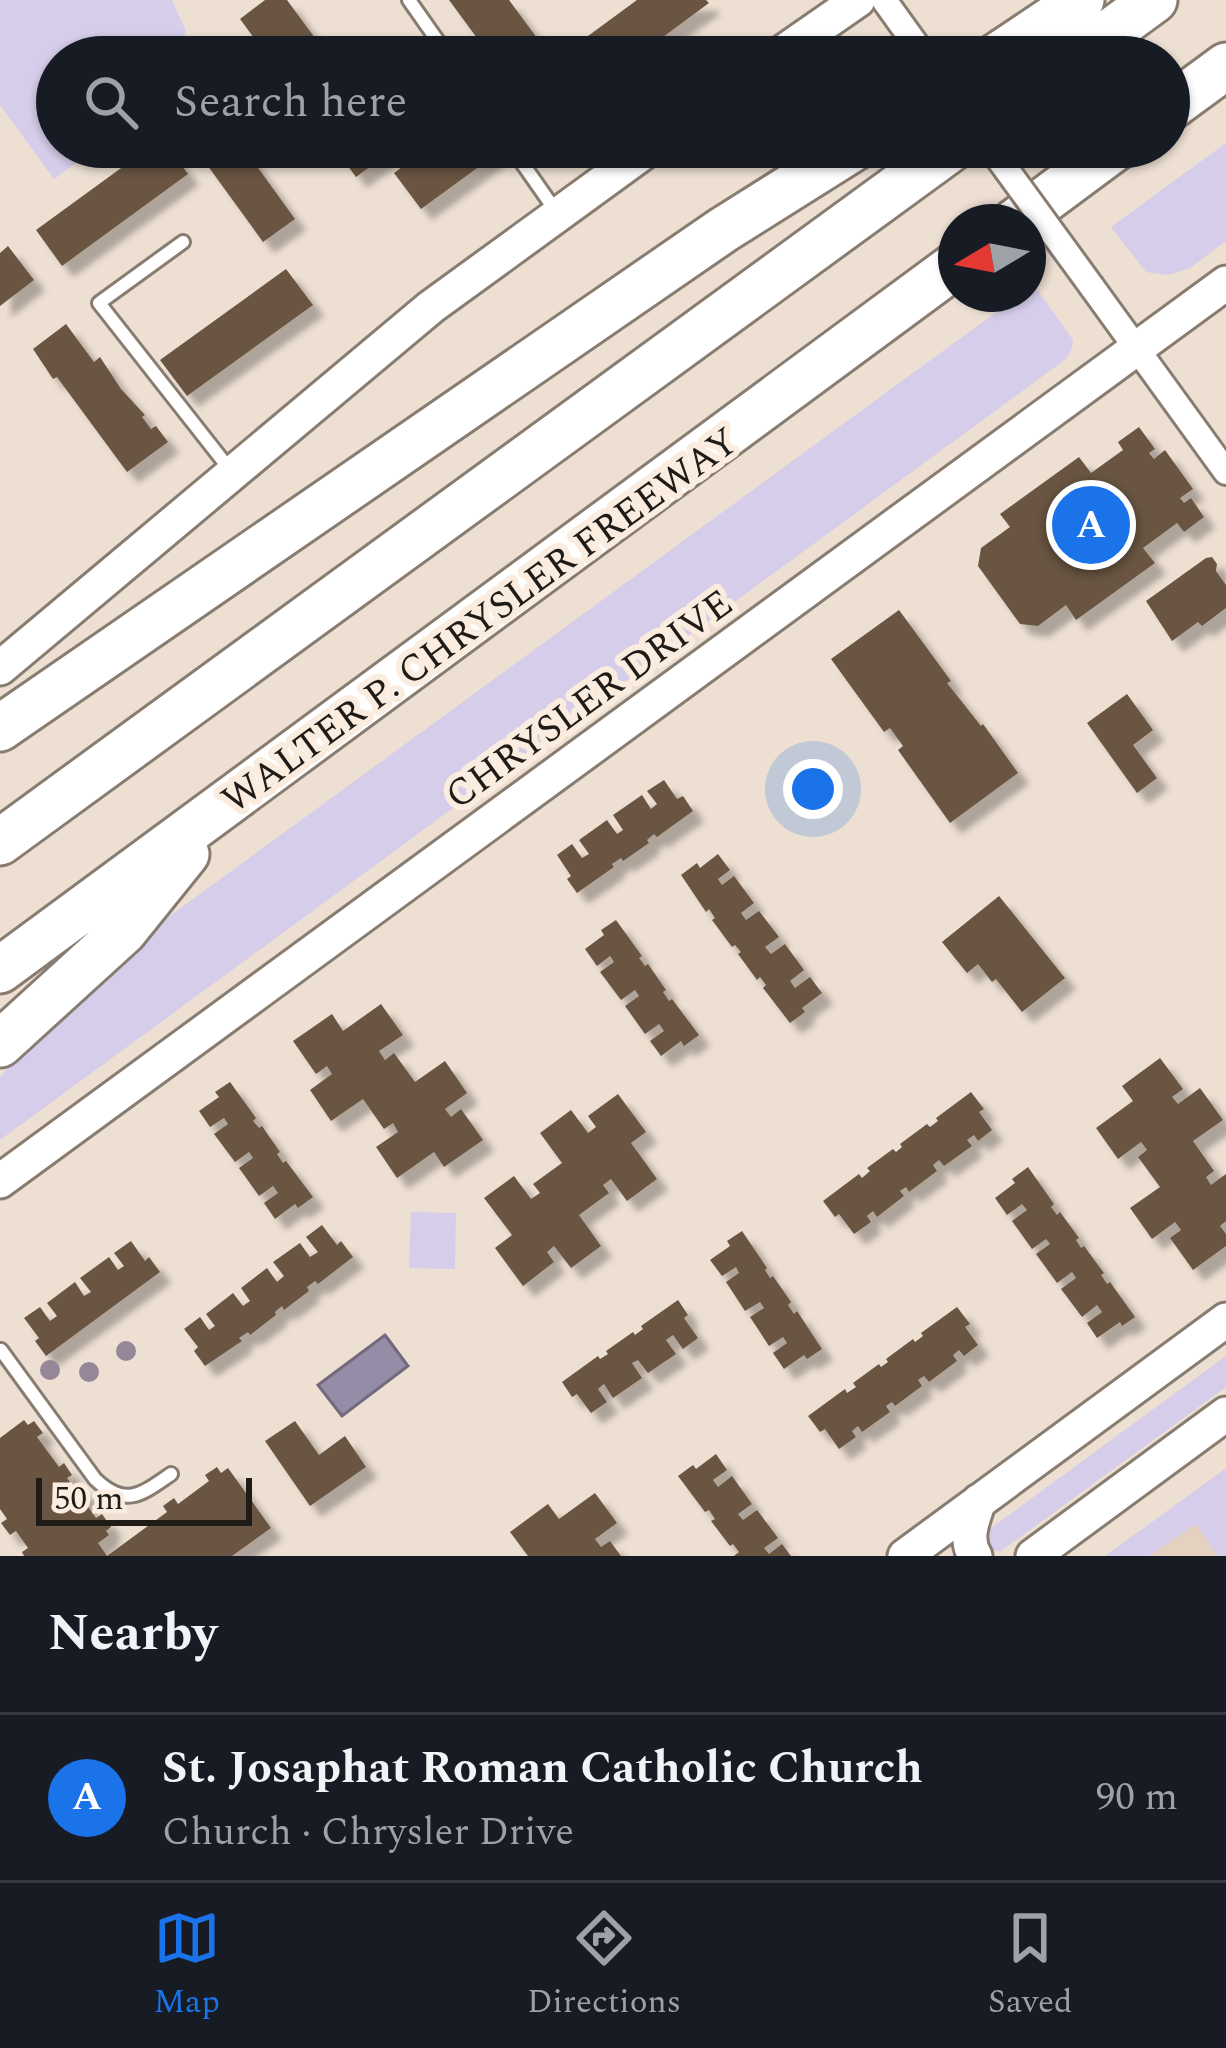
<!DOCTYPE html>
<meta charset="utf-8">
<style>
:root{--surface:#171b24;--page:#20242c;--text:#f1f3f6;--muted:#9ea1a6;--line:#363941;--accent:#1a73e8}
body{margin:0;font-family:Spectral,serif;background:var(--page);color:var(--text)}
.compass{position:absolute;left:938px;top:204px;width:108px;height:108px;border-radius:50%;background:var(--surface);box-shadow:0 3px 9px #0004;rotate:260deg}
.scale{position:absolute;left:36px;bottom:30px;width:216px;box-sizing:border-box;padding-left:12px;border:6px solid #1f1b16;border-top:0;font-size:33px;line-height:42px;white-space:nowrap;color:#1f1b16;-webkit-text-stroke:9px #faecdf;paint-order:stroke}
.you{position:absolute;left:813px;top:789px;width:42px;height:42px;margin:-30px;border:9px solid #fff;border-radius:50%;background:#1a73e8;box-shadow:0 0 0 18px #1a73e833}
.badge{display:grid;place-items:center;width:78px;height:78px;border-radius:50%;background:var(--accent);color:#fff;font-size:39px;font-weight:700}
.pin{position:absolute;translate:-50% -50%;border:6px solid #fff;box-shadow:0 3px 12px #0006}
.list{margin:0;padding:0;list-style:none}
h2{display:flex;justify-content:space-between;align-items:center;height:156px;margin:0;padding:0 48px;font-size:51px}
h2 small{font-size:39px;font-weight:400;color:var(--muted)}
.list li{display:grid;grid-template-columns:78px 1fr auto;gap:36px;align-items:center;box-sizing:border-box;height:168px;padding:0 48px;border-top:3px solid var(--line)}
.list b{display:block;font-size:45px;white-space:nowrap}
.list p{margin:0;font-size:39px;white-space:nowrap;color:var(--muted)}
.list em{font-size:39px;font-style:normal;color:var(--muted)}
.icon{flex:none;width:66px;height:66px;fill:none;stroke:currentColor;stroke-width:2;stroke-linecap:round;stroke-linejoin:round}
.map{position:relative;flex:none;width:1226px;height:1556px;overflow:hidden}
.search{position:absolute;background:var(--surface);box-shadow:0 3px 9px #0004;left:36px;right:36px;top:36px;height:132px;display:flex;align-items:center;gap:30px;box-sizing:border-box;padding:0 42px;border-radius:66px;color:var(--muted);font-size:45px}
.sheet{height:324px;background:var(--surface)}
nav{display:flex;justify-content:space-around;align-items:center;box-sizing:border-box;height:168px;border-top:3px solid var(--line);background:var(--surface);font-size:33px;color:var(--muted)}
nav a{display:grid;justify-items:center;gap:6px}
nav .on{color:var(--accent)}
.map>svg:first-child{display:block}
.built{fill:#e5d1c0}
.green{fill:#d5cde9}
.water{fill:#958ca7;stroke:#726a7c;stroke-width:3}
.building{fill:#695542;filter:url(#shadow)}
.lines{fill:none;stroke-linecap:round;stroke-linejoin:round}
.lane-casing{stroke:#887c70;stroke-width:18}
.street-casing{stroke:#887c70;stroke-width:30}
.secondary-casing{stroke:#887c70;stroke-width:39}
.highway-casing{stroke:#887c70;stroke-width:51}
.lane{stroke:#fff;stroke-width:12}
.street{stroke:#fff;stroke-width:24}
.secondary{stroke:#fff;stroke-width:33}
.highway{stroke:#fff;stroke-width:45}
.street-bridge-casing{stroke:#887c70;stroke-width:30;stroke-linecap:butt}
.street-bridge{stroke:#fff;stroke-width:24}
.tree{fill:#968798}
.labels{text-anchor:middle;stroke-width:12;stroke-linejoin:round;paint-order:stroke}
.street-label{font-size:39px;fill:#1f1b16;stroke:#faecdf}
</style>
<div class="map">
<svg width="1226" height="1556" viewBox="0 0 1226 1556">
<defs>
<filter id="shadow"><feDropShadow dx="11" dy="11" stdDeviation="3" flood-color="#0004"/></filter>
</defs>
<rect width="100%" height="100%" fill="#eddfd2"/>
<!-- built -->
<path class="built" d="M1226 1472V1556H1111Z"/>
<!-- green -->
<path class="green" d="M0 0H172L185 29 184 57H57V147H98L54 179 0 105Z
M1226 143V241L1190 268 1168 275 1146 272 1111 227Z
M1034 285 1073 340 1072 348 1066 359 0 1140V1077L38 1033 122 951 1021 294H1028V289Z
M411 1212 456 1213 455 1269 409 1268Z
M1226 1356V1387L1001 1551H990L984 1535 987 1531Z
M1225 1469 1226 1556H1218L1196 1524 1149 1556H1105Z"/>
<!-- water -->
<path class="water" d="M385 1335 408 1366 342 1416 318 1385Z"/>
<!-- building -->
<path class="building" d="M265 0H287L329 57H268L240 19Z
M449 0H509L551 57H491Z
M637 0H706L709 3 636 57H604L588 36Z
M150 147H168L188 174 62 266 36 230Z
M203 147H243L295 219 263 242 197 151Z
M334 147H397L356 177Z
M429 147H489L495 155 421 209 394 173Z
M8 246 34 280 0 306V253Z
M286 269 313 305 187 396 160 360Z
M66 324 94 362 100 357 121 389 145 415 142 417 151 429 156 426 168 442 127 472 57 377 53 379 33 349Z
M1139 427 1155 449 1149 453 1154 459 1165 450 1193 489 1180 498 1184 503 1191 498 1204 517 1184 532 1177 523 1143 548 1155 563 1076 620 1066 605 1038 626 1020 624 978 566 981 548 1010 527 1000 514 1079 457 1091 473 1123 450 1118 442Z
M1212 557 1217 564 1216 571 1226 585V608L1202 626 1198 622 1172 641 1146 601 1206 558Z
M899 610 951 681 947 683 981 726 983 724 1018 773 950 823 898 750 903 746 890 728 884 732 831 659Z
M1127 694 1153 730 1133 745 1157 778 1137 793 1087 723Z
M664 780 677 799 683 796 693 811 657 837 654 834 647 840 649 843 623 861 621 858 612 864 614 867 577 893 567 879 571 876 557 855 572 844 582 858 589 854 579 840 607 820 617 834 623 830 613 815 642 795 651 809 657 804 647 791Z
M718 854 730 870 718 879 722 885 734 876 754 903 741 913 746 920 759 911 779 937 765 947 771 954 785 944 804 970 790 981 795 988 810 977 822 993 802 1008 805 1012 790 1023 763 988 766 985 760 977 757 980 738 954 741 952 735 945 732 947 712 920 715 918 709 909 706 912 681 875 697 863 700 868Z
M999 896 1065 978 1022 1012 996 979 992 982 978 964 967 973 942 942Z
M616 920 642 956 639 958 645 966 648 964 666 990 663 992 669 1001 672 999 699 1035 684 1046 681 1041 661 1056 650 1041 664 1031 659 1024 645 1034 625 1006 639 996 635 990 621 1000 600 972 614 962 610 956 597 966 585 949 604 935 601 930Z
M381 1004 403 1035 379 1051 385 1060 394 1053 415 1082 445 1061 467 1093 445 1109 451 1117 461 1109 483 1140 444 1167 434 1152 397 1178 376 1147 398 1132 393 1123 384 1129 363 1099 331 1121 310 1090 332 1074 327 1066 316 1074 293 1041 332 1014 343 1031Z
M1160 1058 1183 1089 1172 1097 1178 1104 1200 1088 1223 1120 1193 1141 1214 1171 1206 1177 1211 1185 1226 1174V1221L1220 1226 1226 1234V1246L1193 1270 1170 1238 1181 1230 1175 1222 1152 1239 1130 1208 1160 1187 1138 1157 1147 1150 1141 1142 1118 1159 1096 1128 1133 1101 1122 1086Z
M230 1082 256 1118 253 1121 259 1128 262 1126 280 1152 277 1154 283 1163 286 1161 313 1197 298 1208 295 1204 275 1219 264 1203 278 1193 273 1186 259 1196 239 1168 253 1158 249 1152 235 1162 214 1134 228 1124 224 1118 210 1127 199 1111 219 1097 215 1092Z
M971 1092 984 1109 979 1112 992 1130 978 1141 974 1135 967 1140 972 1146 944 1166 939 1160 933 1165 937 1171 909 1192 906 1187 900 1191 904 1196 877 1217 873 1211 867 1216 871 1222 854 1234 839 1214 835 1217 823 1201 859 1174 862 1178 870 1171 867 1168 893 1149 896 1152 902 1147 900 1144 927 1124 930 1127 938 1121 936 1118Z
M618 1094 646 1132 631 1143 657 1179 627 1201 611 1179 603 1185 609 1193 579 1215 601 1246 571 1268 554 1246 547 1252 554 1262 523 1286 495 1248 512 1235 484 1198 514 1176 531 1199 540 1193 533 1184 562 1163 540 1133 571 1110 588 1133 596 1127 588 1116Z
M1028 1167 1054 1204 1051 1207 1057 1215 1060 1212 1079 1238 1076 1240 1081 1248 1084 1246 1104 1273 1101 1275 1107 1284 1110 1282 1135 1317 1122 1326 1120 1322 1097 1338 1087 1323 1102 1312 1097 1305 1082 1317 1061 1289 1076 1278 1072 1272 1057 1283 1036 1254 1050 1244 1046 1239 1032 1249 1012 1221 1027 1210 1022 1204 1007 1215 995 1198 1015 1183 1012 1179Z
M322 1225 337 1245 341 1241 353 1257 318 1284 315 1281 307 1287 309 1291 284 1310 282 1306 275 1312 276 1315 250 1335 248 1332 239 1338 242 1341 205 1366 194 1351 198 1347 184 1329 200 1317 209 1330 215 1326 206 1314 233 1293 243 1306 250 1301 241 1288 267 1268 277 1282 284 1276 273 1262 300 1243 310 1257 318 1252 306 1237Z
M742 1231 767 1268 765 1270 770 1278 773 1276 791 1302 788 1305 794 1314 797 1311 822 1349 807 1359 804 1355 784 1369 773 1353 787 1343 783 1337 769 1346 750 1317 764 1308 760 1302 745 1311 726 1282 739 1273 736 1267 722 1276 710 1260 730 1246 727 1241Z
M131 1241 145 1261 149 1257 160 1272 46 1356 35 1341 39 1338 24 1318 40 1307 50 1321 57 1316 47 1303 75 1282 84 1296 91 1292 80 1278 109 1257 118 1270 124 1266 114 1253Z
M678 1300 688 1315 684 1318 698 1338 683 1349 673 1335 666 1340 676 1354 648 1373 638 1360 632 1363 642 1378 613 1398 604 1384 598 1389 607 1402 591 1413 577 1394 572 1397 562 1382 598 1356 600 1359 608 1354 606 1351 633 1332 635 1335 643 1329 641 1326Z
M957 1307 970 1324 965 1327 978 1345 964 1356 959 1350 953 1355 957 1361 929 1382 924 1376 918 1380 922 1386 895 1406 892 1402 886 1406 890 1412 862 1432 858 1426 852 1431 856 1437 839 1449 825 1429 820 1432 808 1416 845 1389 847 1393 856 1387 853 1383 879 1364 881 1367 888 1362 886 1359 913 1339 915 1342 923 1336 921 1333Z
M24 1420 28 1425 34 1421 43 1433 37 1437 59 1467 64 1463 72 1475 67 1478 74 1488 79 1484 88 1496 83 1500 96 1518 102 1514 111 1527 106 1531 109 1535 98 1543 107 1556H24L22 1552 28 1548 16 1531 10 1535 1 1523 7 1519 0 1509V1438Z
M295 1421 319 1455 345 1436 366 1467 310 1506 265 1441Z
M716 1454 727 1470 713 1480 718 1487 732 1476 752 1504 738 1514 743 1520 757 1510 778 1538 764 1548 769 1554 782 1544 791 1556H734L739 1552 733 1544 730 1546 711 1521 715 1519 709 1510 705 1512 678 1476 693 1465 696 1469Z
M217 1467 221 1473 228 1468 271 1528 232 1556H107L167 1512 163 1506 174 1498 178 1504 209 1481 205 1475Z
M595 1493 617 1523 595 1539 601 1547 610 1541 621 1556H528L510 1532 548 1504 559 1519Z"/>
<g class="lines">
<defs>
<path id="lane" d="M409 0 449 57
M511 147 555 210
M183 242 99 303 231 471
M1 1350 95 1479C125 1508 141 1495 171 1474"/>
<path id="street" d="M884 0 925 57
M1092 287 1226 472"/>
<path id="secondary" d="M776 57 858 0
M0 668 431 307 651 147
M0 1181 1226 283
M905 1556 1226 1320
M975 1556C964 1538 973 1519 979 1501
M1033 1556 1226 1414"/>
<path id="highway" d="M996 57 1081 0
M1076 57 1154 0
M1169 108 1226 66
M1015 222 1116 147
M0 728 723 230 855 147
M0 842 953 147
M0 970 956 265
M0 1044 124 931 186 854"/>
</defs>
<!-- lane casing -->
<use href="#lane" class="lane-casing"/>
<!-- street casing -->
<use href="#street" class="street-casing"/>
<!-- secondary casing -->
<use href="#secondary" class="secondary-casing"/>
<!-- highway casing -->
<use href="#highway" class="highway-casing"/>
<!-- lane -->
<use href="#lane" class="lane"/>
<!-- street -->
<use href="#street" class="street"/>
<!-- secondary -->
<use href="#secondary" class="secondary"/>
<!-- highway -->
<use href="#highway" class="highway"/>
<defs>
<path id="street-bridge" d="M990 147 1092 287"/>
</defs>
<!-- street-bridge casing -->
<use href="#street-bridge" class="street-bridge-casing"/>
<!-- street-bridge -->
<use href="#street-bridge" class="street-bridge"/>
</g>
<!-- trees -->
<g class="tree">
<circle cx="126" cy="1351" r="10"/>
<circle cx="50" cy="1370" r="10"/>
<circle cx="89" cy="1372" r="10"/>
</g>
<g class="labels">
<!-- street labels -->
<g class="street-label">
<text transform="translate(479 619) rotate(-36)" y="14">WALTER P. CHRYSLER FREEWAY</text>
<text transform="translate(588 698) rotate(-36)" y="14">CHRYSLER DRIVE</text>
</g>
</g>
</svg>
<svg class="compass" viewBox="-18 -18 36 36"><path d="M0-13l5 13h-10z" fill="#e53935"/><path d="M0 13l5-13h-10z" fill="#9ea1a6"/></svg>
<div class="scale">50 m</div>
<div class="you"></div>
<div class="pin badge" style="left:1091px;top:525px">A</div>
<div class="search"><svg class="icon" aria-label="search" viewBox="0 0 24 24"><circle cx="10" cy="10" r="6"/><path d="M15 15l6 6"/></svg>Search here</div>
</div>
<section class="sheet">
<h2>Nearby<small></small></h2>
<ul class="list">
<li><span class="badge">A</span><div><b>St. Josaphat Roman Catholic Church</b><p>Church · Chrysler Drive</p></div><em>90 m</em></li>
</ul>
</section>
<nav>
<a class="on"><svg class="icon" aria-label="map" viewBox="0 0 24 24"><path d="M3 6l6-2 6 2 6-2v14l-6 2-6-2-6 2zM9 4v14M15 6v14"/></svg>Map</a>
<a><svg class="icon" aria-label="directions" viewBox="0 0 24 24"><path d="M12 3l9 9-9 9-9-9zM9 14v-3h6M13 9l2 2-2 2"/></svg>Directions</a>
<a><svg class="icon" aria-label="saved" viewBox="0 0 24 24"><path d="M7 4h10v16l-5-4-5 4z"/></svg>Saved</a>
</nav>
